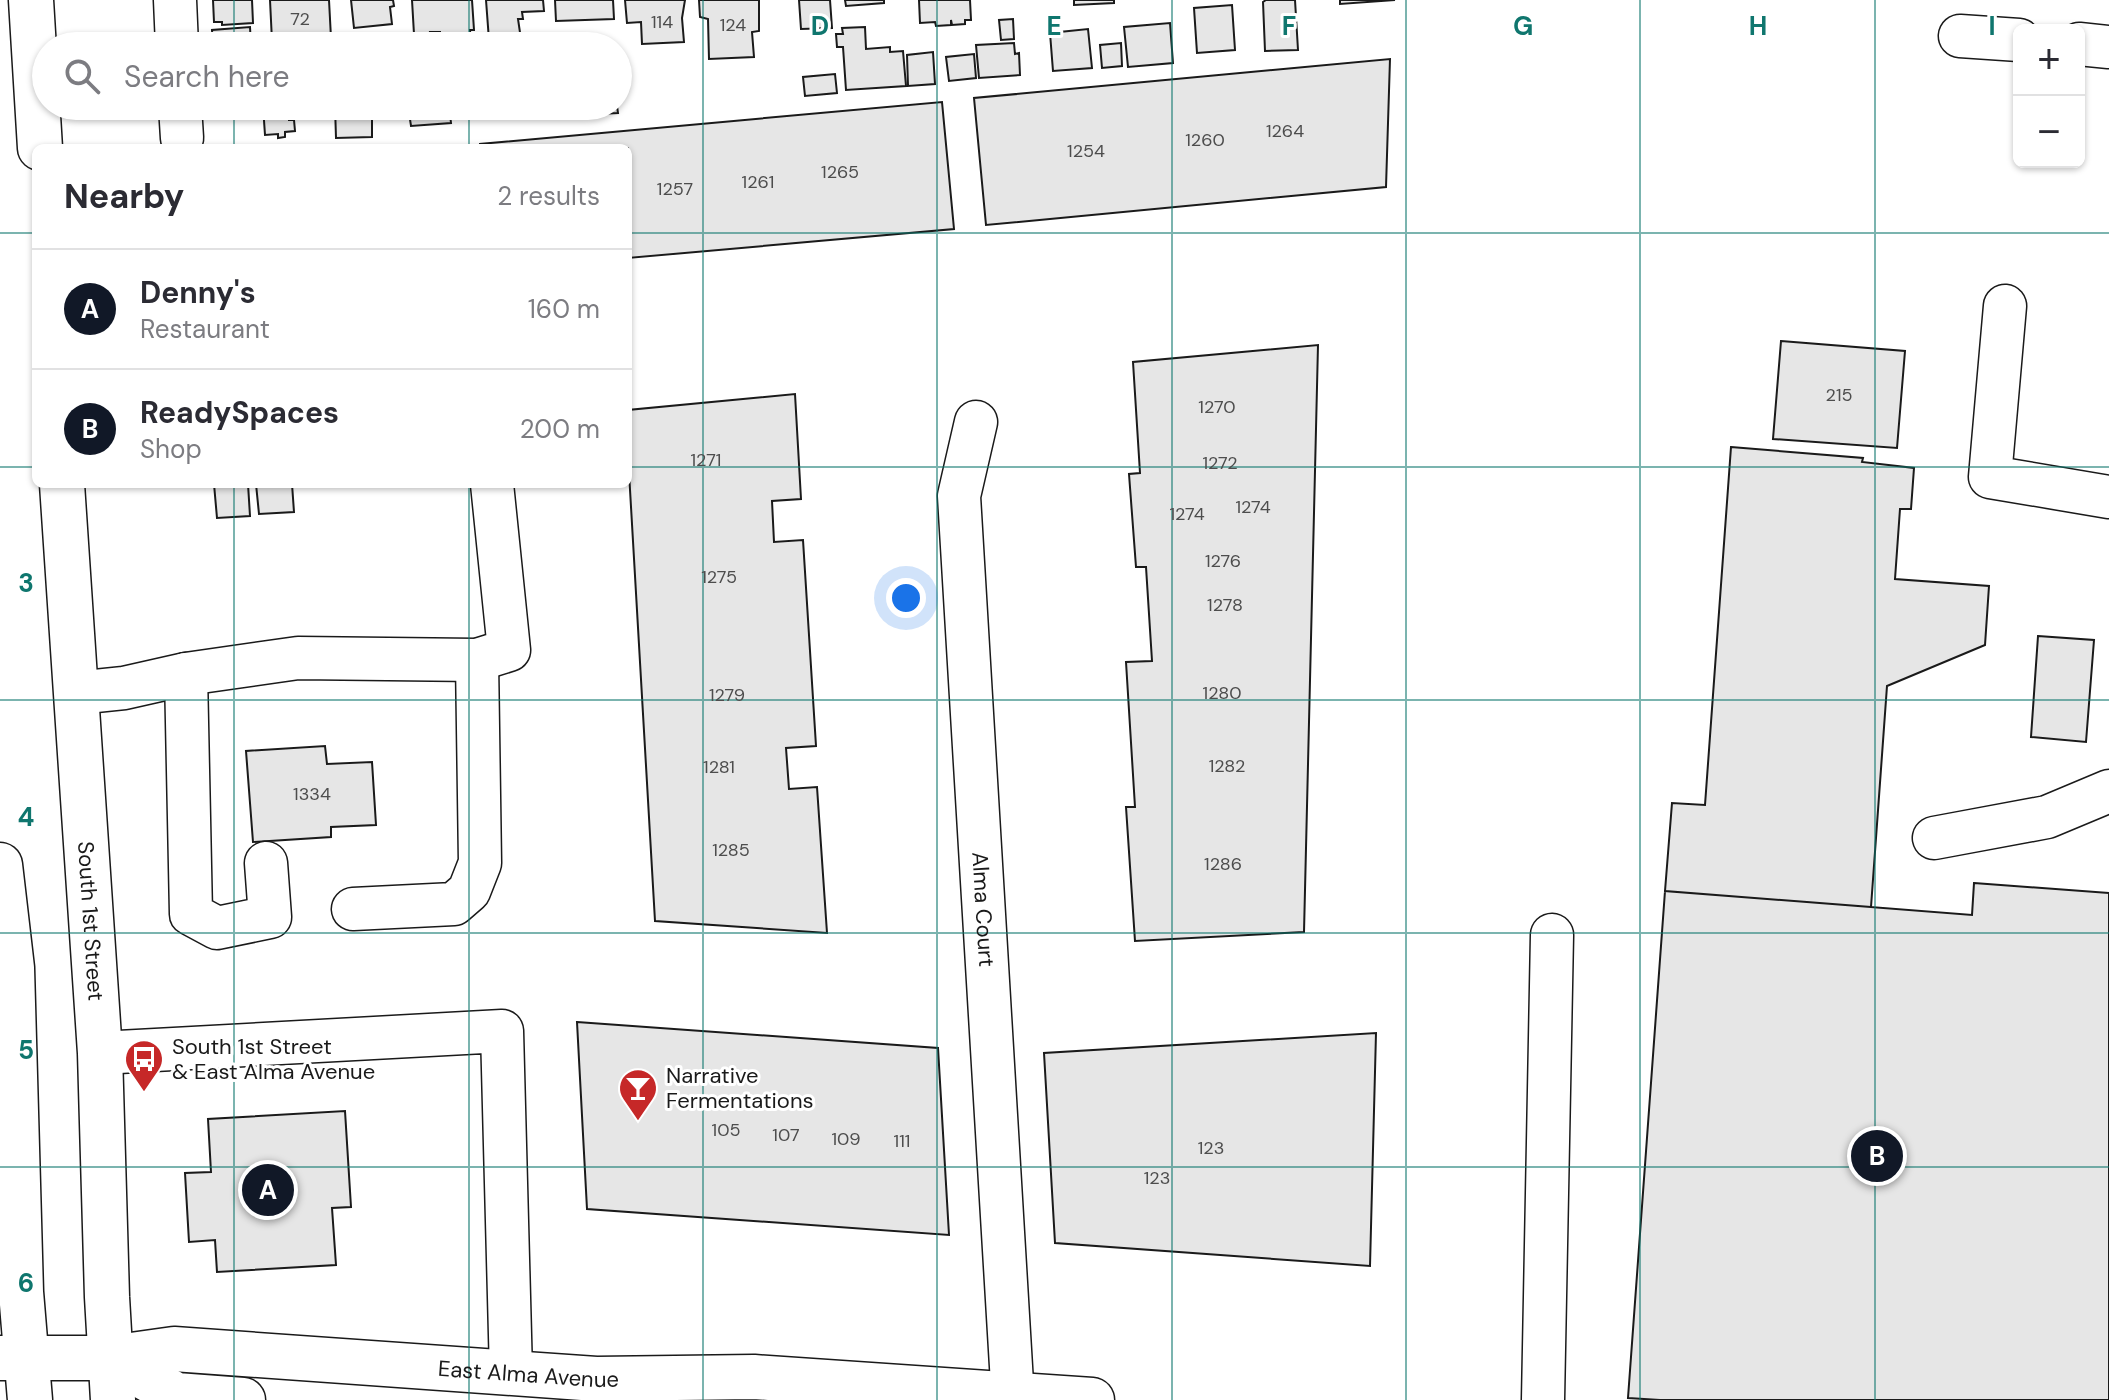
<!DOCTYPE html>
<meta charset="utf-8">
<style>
:root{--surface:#fff;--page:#f2f2f3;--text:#2b2b33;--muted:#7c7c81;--line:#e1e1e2;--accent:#111827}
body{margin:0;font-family:"DM Sans",sans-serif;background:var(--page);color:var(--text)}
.controls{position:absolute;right:24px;top:24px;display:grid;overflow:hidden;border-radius:12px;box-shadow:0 2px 6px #0004}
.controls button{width:72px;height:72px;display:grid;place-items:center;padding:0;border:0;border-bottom:2px solid var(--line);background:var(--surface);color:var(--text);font:40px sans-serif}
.you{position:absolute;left:906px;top:598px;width:28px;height:28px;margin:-20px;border:6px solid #fff;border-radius:50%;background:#1a73e8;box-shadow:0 0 0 12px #1a73e833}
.badge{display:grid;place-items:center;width:52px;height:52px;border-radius:50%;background:var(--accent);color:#fff;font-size:26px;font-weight:700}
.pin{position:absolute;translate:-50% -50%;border:4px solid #fff;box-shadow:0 2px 8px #0006}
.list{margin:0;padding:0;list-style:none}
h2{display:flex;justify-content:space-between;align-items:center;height:104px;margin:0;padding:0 32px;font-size:34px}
h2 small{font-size:26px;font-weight:400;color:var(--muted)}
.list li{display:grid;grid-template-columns:52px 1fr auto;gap:24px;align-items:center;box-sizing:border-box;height:120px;padding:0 32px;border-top:2px solid var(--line)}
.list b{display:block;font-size:30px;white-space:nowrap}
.list p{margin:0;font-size:26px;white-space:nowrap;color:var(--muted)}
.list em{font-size:26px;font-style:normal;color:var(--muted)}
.icon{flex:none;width:44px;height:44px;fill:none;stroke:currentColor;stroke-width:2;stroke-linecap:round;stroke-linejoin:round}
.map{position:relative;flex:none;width:2109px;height:1400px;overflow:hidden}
.search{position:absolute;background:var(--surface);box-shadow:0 2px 6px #0004;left:32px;top:32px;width:600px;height:88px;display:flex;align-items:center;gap:20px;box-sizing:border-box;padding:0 28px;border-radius:44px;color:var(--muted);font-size:30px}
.panel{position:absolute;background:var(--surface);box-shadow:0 2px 6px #0004;left:32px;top:144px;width:600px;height:344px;border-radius:12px}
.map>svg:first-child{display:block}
.building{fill:#e6e6e6;stroke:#1a1a1a;stroke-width:2}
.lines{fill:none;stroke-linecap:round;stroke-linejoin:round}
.minor-casing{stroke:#1a1a1a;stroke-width:45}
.major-casing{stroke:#1a1a1a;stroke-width:47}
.minor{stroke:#fff;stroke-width:42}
.major{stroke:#fff;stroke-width:44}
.grid{fill:none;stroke:#0f766e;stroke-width:2;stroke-opacity:0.55}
.labels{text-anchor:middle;stroke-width:6;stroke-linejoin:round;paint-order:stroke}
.number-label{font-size:18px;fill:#4d4d4d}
.street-label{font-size:22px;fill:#1a1a1a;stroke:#fff}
.poi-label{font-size:22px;fill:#1a1a1a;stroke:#fff;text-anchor:start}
.grid-label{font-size:26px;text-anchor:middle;font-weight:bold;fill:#0f766e;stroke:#fff;stroke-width:6;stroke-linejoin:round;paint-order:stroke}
</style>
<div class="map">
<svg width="2109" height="1400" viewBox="0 0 2109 1400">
<rect width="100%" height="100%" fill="#fff"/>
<!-- building -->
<path class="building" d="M213 0H252L253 23 222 25V22H214Z
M270 0H329L331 38 272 41Z
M351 0H393L394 6 390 7 392 24 354 28Z
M412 0H472L474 30H470L471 46H440L446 43V37L440 38V32H430L431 39H417V34H414Z
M486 0H543L544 11 522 12 523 19H518L522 46H495L494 39 489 40Z
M555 0H613L614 19 556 21Z
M625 0H685L682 18 684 42 642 44 641 22 627 23Z
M699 0H759V31L752 32 754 57 709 59 708 19 700 17Z
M799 0H830L832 28 801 29Z
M845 0H884V3L846 6Z
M919 0H970L971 20H965V24L952 25 951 20V25L936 26 935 22 920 23Z
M1074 0H1114V3L1074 5Z
M1266 0H1295L1298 50 1265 51 1263 2Z
M1340 0H1395L1340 4Z
M1232 5 1235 50 1197 53 1194 8Z
M1013 19 1014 39 1001 40 999 20Z
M1170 23 1173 63 1128 67 1124 27Z
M250 27 251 46H213L212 30Z
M865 27 866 49 890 47V52L903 51 906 86 846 90 843 47H837L836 34H843L842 28Z
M1088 29 1092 68 1053 71 1050 33Z
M1014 43 1015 54 1019 53 1020 75 979 78 976 45Z
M1121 43 1122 66 1102 68 1100 45Z
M933 52 935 84 908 86 907 55Z
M974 54 976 78 949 81 946 57Z
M1390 59 1386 187 986 225 974 98Z
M835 74 837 93 805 96 803 77Z
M942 102 954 229 628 258V148H480V144Z
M263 106H288L289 120H294L295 131 285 132V137L278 138V134L265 135Z
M335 106H372V137L336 138Z
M408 106H449L451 123 411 126Z
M551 106H597V111L552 116Z
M599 106H617L618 113 599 114Z
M1781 341 1905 351 1897 448 1773 439Z
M1318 345 1304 932 1135 941 1126 807H1135L1126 662 1152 661 1146 567H1136L1129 474 1140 473 1133 362Z
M795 394 801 499 772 501 774 542 803 540 816 746 786 748 789 789 817 787 827 933 655 921 628 455V410Z
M1731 447 1863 458 1862 462 1914 468 1911 509H1900L1895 579 1989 586 1985 645 1887 686 1871 907 1665 891 1672 803 1705 805Z
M214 484H248L250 516 217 518Z
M256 484H292L294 512 259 514Z
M2038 636 2094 640 2086 742 2031 737Z
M325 746 327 764 372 762 376 825 331 827V837L253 842 246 751Z
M1974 883 2109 893V1400H1660L1628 1398 1665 891 1972 915Z
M577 1022 938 1048 949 1235 587 1209Z
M1376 1033 1370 1266 1055 1243 1044 1053Z
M345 1111 351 1207 332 1208 336 1265 217 1272 215 1240 189 1242 185 1173 211 1172 208 1119Z"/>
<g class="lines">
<defs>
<g id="minor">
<path d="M175 0 177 46"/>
<path d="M1960 36 2019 40"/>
<path d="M2079 44 2109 47"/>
<path d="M180 106 182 138"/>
<path d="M2005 306 1990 477 2109 497"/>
<path id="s1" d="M976 422 959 496 1013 1400"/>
<path d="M186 674 191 914 217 928 270 917 266 863"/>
<path d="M76 693 124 688 186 674 298 658 477 660 509 650 492 484"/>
<path d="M1934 838 2047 817 2109 791"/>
<path d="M353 909 454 904 469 891 480 863 477 660"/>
<path d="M100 1053 502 1031 511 1373"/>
<path d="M1543 1400 1552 935"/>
</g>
<g id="major">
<path d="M31 0 40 148"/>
<path id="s2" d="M62 484 100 1053 107 1297 113 1400"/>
<path d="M0 865 12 968 21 1292 30 1400"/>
<path id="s3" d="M0 1358H110L174 1349 596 1379 754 1377 1092 1400"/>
<path d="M110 1358 176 1395 243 1400"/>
</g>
</defs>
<!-- minor casing -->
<use href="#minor" class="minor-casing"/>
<!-- major casing -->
<use href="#major" class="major-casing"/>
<!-- minor -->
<use href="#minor" class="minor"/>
<!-- major -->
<use href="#major" class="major"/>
</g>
<!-- grid -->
<path class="grid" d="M234 0V46M469 0V46M703 0V1400M937 0V1400M1172 0V1400M1406 0V1400M1640 0V1400M1875 0V1400M234 106V148M469 106V148M0 233H36M628 233H2109M0 467H36M628 467H2109M234 484V1400M469 484V1400M0 700H2109M0 933H2109M0 1167H2109"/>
<!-- icons -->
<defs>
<symbol id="bus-pin" viewBox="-11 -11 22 30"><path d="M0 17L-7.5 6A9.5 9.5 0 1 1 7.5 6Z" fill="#c62828" stroke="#fff"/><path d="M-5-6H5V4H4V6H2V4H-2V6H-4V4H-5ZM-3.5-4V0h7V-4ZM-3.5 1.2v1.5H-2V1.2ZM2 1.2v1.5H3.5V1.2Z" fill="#fff"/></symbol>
<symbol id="bar-pin" viewBox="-11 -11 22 30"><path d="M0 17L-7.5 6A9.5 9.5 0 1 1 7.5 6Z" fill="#c62828" stroke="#fff"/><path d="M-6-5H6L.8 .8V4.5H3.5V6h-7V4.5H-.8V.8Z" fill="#fff"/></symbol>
</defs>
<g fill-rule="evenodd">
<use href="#bus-pin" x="122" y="1037" width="44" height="60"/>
<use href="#bar-pin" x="616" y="1066" width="44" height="60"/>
</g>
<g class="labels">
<!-- number labels -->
<g class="number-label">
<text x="300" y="25">72</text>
<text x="662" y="28">114</text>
<text x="733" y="31">124</text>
<text x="1285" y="137">1264</text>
<text x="1205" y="146">1260</text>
<text x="1086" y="157">1254</text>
<text x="840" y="178">1265</text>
<text x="758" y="188">1261</text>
<text x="675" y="195">1257</text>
<text x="1839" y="401">215</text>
<text x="1217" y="413">1270</text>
<text x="706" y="466">1271</text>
<text x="1220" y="469">1272</text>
<text x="1253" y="513">1274</text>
<text x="1187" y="520">1274</text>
<text x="1223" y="567">1276</text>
<text x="719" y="583">1275</text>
<text x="1225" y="611">1278</text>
<text x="1222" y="699">1280</text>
<text x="727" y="701">1279</text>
<text x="1227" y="772">1282</text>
<text x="719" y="773">1281</text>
<text x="312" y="800">1334</text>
<text x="731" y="856">1285</text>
<text x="1223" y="870">1286</text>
<text x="726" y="1136">105</text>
<text x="786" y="1141">107</text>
<text x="846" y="1145">109</text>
<text x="902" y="1147">111</text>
<text x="1211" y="1154">123</text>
<text x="1157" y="1184">123</text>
</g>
<!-- street labels -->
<g class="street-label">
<text dy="8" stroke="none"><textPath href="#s1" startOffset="490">Alma Court</textPath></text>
<text dy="8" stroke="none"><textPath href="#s2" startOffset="438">South 1st Street</textPath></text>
<text dy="8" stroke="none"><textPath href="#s3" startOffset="530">East Alma Avenue</textPath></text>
</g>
<!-- poi labels -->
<g class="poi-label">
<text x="172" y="1054">South 1st Street<tspan x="172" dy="25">&amp; East Alma Avenue</tspan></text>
<text x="666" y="1083">Narrative<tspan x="666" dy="25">Fermentations</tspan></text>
</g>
</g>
<g class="grid-label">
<text x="820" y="35">D</text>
<text x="1054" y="35">E</text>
<text x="1289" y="35">F</text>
<text x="1523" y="35">G</text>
<text x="1758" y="35">H</text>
<text x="1992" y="35">I</text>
<text x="26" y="592">3</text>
<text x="26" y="826">4</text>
<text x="26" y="1059">5</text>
<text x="26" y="1292">6</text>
</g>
</svg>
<div class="controls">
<button>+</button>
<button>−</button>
</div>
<div class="you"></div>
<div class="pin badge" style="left:268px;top:1190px">A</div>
<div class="pin badge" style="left:1877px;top:1156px">B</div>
<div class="search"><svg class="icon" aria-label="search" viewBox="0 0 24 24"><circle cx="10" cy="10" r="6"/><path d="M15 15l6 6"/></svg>Search here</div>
<section class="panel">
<h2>Nearby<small>2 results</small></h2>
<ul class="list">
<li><span class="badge">A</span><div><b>Denny's</b><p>Restaurant</p></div><em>160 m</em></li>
<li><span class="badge">B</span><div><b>ReadySpaces</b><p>Shop</p></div><em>200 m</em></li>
</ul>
</section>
</div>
